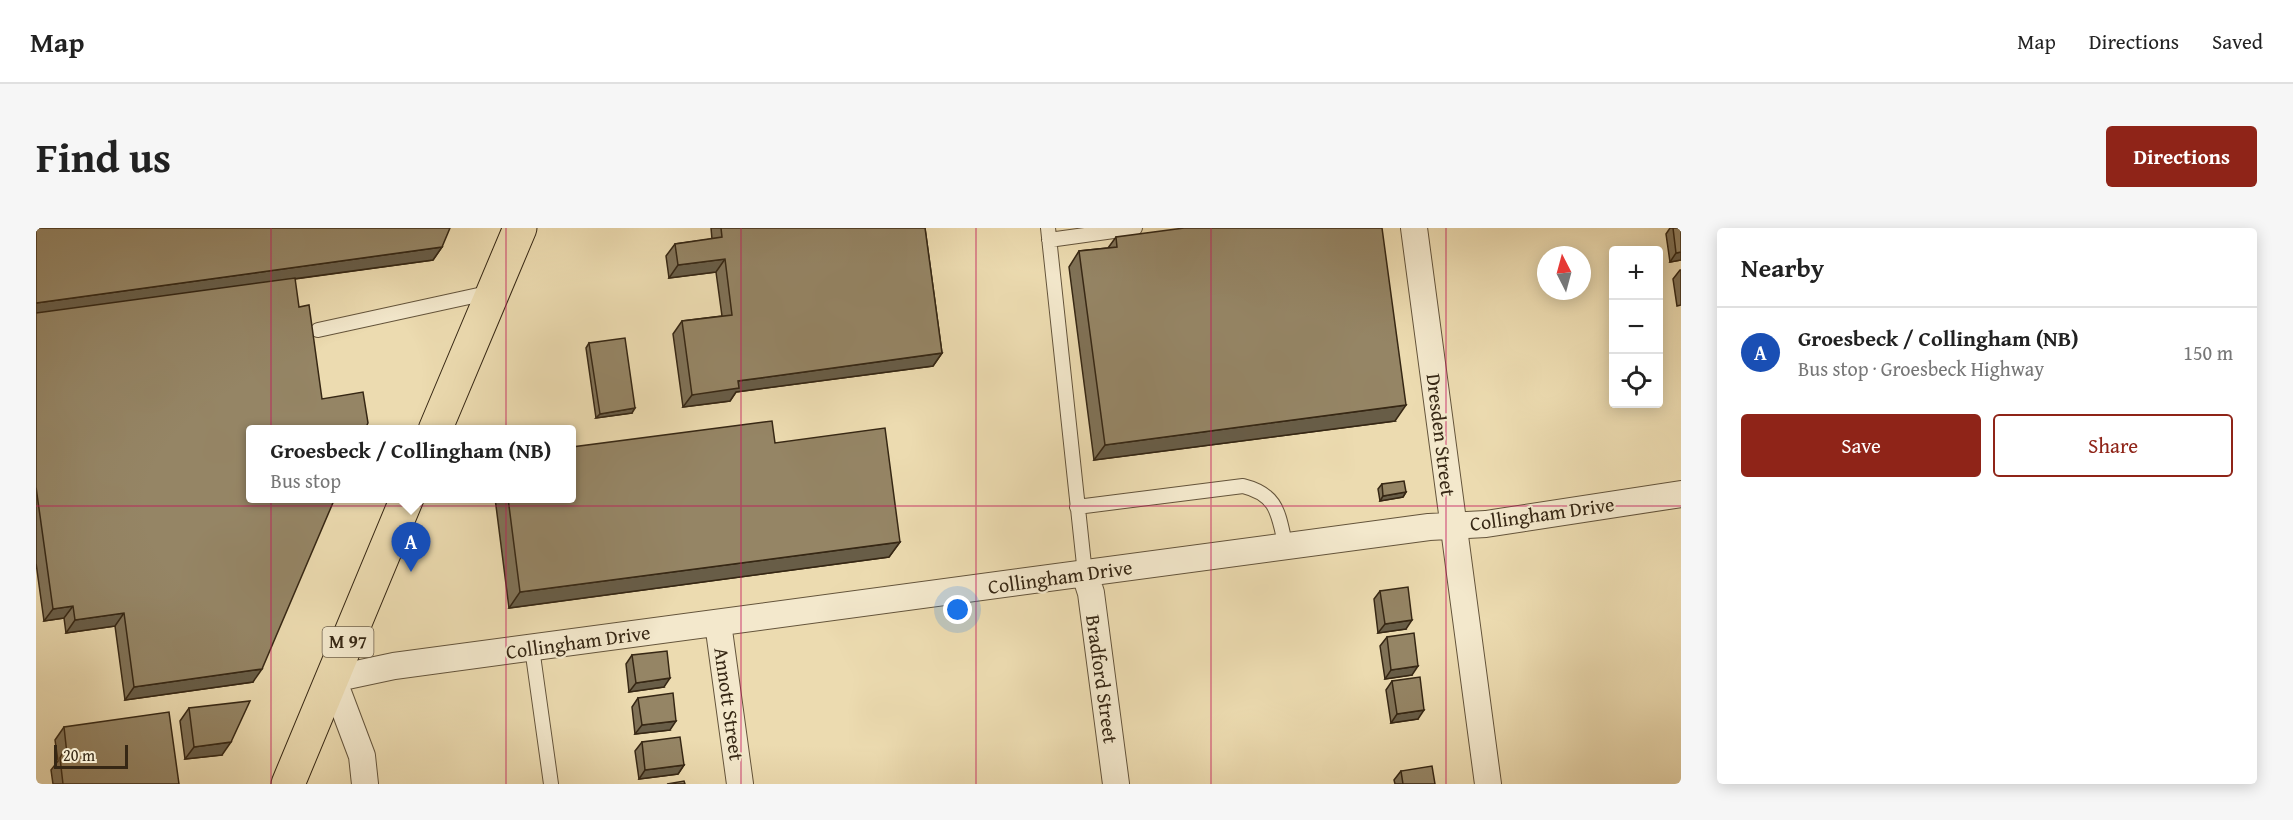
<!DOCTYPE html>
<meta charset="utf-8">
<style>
:root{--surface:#fff;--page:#f6f6f6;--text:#222;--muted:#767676;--line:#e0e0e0;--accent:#8f2418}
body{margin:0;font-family:"Gentium Book Plus",serif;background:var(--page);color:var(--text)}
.controls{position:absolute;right:18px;top:18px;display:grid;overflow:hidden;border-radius:6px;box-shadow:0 3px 15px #0003}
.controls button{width:54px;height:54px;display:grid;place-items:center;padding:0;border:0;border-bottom:2px solid var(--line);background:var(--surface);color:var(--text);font:30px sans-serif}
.compass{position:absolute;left:1501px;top:18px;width:54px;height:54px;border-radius:50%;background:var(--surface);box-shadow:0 3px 15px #0003;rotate:354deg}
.scale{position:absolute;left:18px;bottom:15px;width:74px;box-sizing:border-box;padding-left:6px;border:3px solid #362714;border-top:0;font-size:16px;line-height:21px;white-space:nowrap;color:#362714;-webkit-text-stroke:4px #f3e8cc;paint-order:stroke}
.you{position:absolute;left:922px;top:382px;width:21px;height:21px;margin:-15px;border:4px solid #fff;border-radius:50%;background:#1a73e8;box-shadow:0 0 0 9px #1a73e833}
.badge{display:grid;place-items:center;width:39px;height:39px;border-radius:50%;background:var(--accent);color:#fff;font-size:20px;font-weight:700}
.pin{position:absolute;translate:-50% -50px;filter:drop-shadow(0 2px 3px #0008)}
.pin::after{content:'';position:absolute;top:32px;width:21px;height:18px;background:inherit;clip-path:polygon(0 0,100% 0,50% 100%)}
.popup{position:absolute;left:210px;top:197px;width:330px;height:78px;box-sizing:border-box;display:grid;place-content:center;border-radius:6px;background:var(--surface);filter:drop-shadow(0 2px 4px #0005);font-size:20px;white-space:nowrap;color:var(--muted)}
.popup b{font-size:22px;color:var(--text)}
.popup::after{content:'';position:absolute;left:50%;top:100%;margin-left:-12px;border:12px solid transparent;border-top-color:var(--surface)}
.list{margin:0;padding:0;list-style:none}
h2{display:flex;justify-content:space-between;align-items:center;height:78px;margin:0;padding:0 24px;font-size:26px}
h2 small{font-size:20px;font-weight:400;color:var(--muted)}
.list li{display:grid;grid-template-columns:39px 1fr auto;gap:18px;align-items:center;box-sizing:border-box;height:90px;padding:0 24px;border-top:2px solid var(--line)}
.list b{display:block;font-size:22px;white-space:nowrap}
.list p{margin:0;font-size:20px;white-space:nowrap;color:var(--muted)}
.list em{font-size:20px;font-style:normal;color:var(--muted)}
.actions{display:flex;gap:12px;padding:18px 24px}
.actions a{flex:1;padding:14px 0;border:2px solid var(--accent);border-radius:6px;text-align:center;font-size:21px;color:var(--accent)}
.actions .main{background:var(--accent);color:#fff}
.icon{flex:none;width:33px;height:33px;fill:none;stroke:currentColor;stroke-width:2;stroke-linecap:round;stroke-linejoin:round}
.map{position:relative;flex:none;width:1645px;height:556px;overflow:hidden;border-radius:6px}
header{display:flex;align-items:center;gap:36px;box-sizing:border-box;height:84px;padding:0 30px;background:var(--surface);border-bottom:2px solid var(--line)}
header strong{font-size:28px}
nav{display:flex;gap:33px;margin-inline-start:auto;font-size:21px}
.intro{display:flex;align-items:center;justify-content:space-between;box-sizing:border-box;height:144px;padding:0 36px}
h1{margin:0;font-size:42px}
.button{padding:15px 27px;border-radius:6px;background:var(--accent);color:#fff;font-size:21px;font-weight:700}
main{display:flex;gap:36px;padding:0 36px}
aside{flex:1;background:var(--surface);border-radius:6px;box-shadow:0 3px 15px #0003}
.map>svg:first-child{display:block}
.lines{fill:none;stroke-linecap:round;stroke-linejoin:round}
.service-casing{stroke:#64543b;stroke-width:16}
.minor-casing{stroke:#64543b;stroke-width:28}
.primary-casing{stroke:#362714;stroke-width:35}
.service{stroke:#f3e8cc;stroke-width:14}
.minor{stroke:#f3e8cc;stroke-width:26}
.primary{stroke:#ecdbb0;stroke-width:33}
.wall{fill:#807257;stroke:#362714;stroke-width:1.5}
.shaded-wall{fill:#685d47;stroke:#362714;stroke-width:1.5}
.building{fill:#958565;stroke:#362714;stroke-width:1.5}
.grid{fill:none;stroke:#c2185b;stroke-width:1.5;stroke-opacity:0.55}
.labels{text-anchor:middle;stroke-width:4.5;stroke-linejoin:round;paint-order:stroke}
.shield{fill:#f3e8cc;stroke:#6f614b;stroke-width:1.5}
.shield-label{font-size:18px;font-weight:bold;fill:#362714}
.street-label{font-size:20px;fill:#362714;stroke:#f3e8cc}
</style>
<header>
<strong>Map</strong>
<nav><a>Map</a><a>Directions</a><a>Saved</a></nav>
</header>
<div class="intro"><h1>Find us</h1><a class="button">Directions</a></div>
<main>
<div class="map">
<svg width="1645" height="556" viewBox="0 0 1645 556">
<rect width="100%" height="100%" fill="#ecdbb0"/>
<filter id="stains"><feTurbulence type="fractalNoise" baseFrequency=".00333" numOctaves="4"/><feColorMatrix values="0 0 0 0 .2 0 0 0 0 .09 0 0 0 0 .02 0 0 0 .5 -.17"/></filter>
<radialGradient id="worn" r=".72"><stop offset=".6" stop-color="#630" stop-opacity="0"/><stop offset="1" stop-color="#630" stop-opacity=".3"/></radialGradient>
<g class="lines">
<defs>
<path id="service" d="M1012 0 1049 346
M1013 12 1099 0
M282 102 456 64
M1041 279 1207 258C1243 267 1242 287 1250 319
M496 420 515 556"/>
<path id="minor" d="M1378 0 1452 556
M1049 346 1055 365 1080 556
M682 395 704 556
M329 556 326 528 297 451 358 438 1393 299 1450 296 1645 266"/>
<path id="primary" d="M399 202 484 0
M252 556 371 270"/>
</defs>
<!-- service casing -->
<use href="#service" class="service-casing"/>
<!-- minor casing -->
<use href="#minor" class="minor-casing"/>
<!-- primary casing -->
<use href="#primary" class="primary-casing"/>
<!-- service -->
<use href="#service" class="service"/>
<!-- minor -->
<use href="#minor" class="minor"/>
<!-- primary -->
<use href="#primary" class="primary"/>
</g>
<!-- wall -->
<path class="wall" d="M0 0 406 19 397 32 259 51 217 454 89 472 79 398 30 405 28 390 8 393 0 335Z
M675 0H889L906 125 897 138 700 164 694 173 647 179 637 106 646 93 686 88 680 44 633 50 630 28 639 16 676 11Z
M1634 0H1645V32L1634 34 1630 6Z
M1080 9 1359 193 1058 232 1033 39 1043 23 1072 20Z
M1644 42H1645V77L1641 78 1637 51Z
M553 115 596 185 560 190 550 120Z
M739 215 864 314 853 329 473 380 459 270H536Z
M1346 256 1370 264 1367 269 1344 273 1342 261Z
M1344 363 1370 401 1342 405 1338 371Z
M1351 409 1376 447 1349 451 1344 418Z
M596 427 628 459 593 464 590 436Z
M1356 453 1382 491 1355 495 1350 462Z
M602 470 634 502 599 506 596 479Z
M153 480 186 527 149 531 144 493Z
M28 499 143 556H17L15 542 22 533 19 512Z
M606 514 648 537 642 546 603 551 599 523Z
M1365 543 1399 556H1359L1358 552Z"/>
<!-- shaded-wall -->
<path class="shaded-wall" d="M406 19 397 32 0 86V75Z
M1645 24V32L1634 34 1640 25Z
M689 31 680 44 633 50 642 37Z
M906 125 897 138 700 164 694 173 647 179 656 167 702 153Z
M1370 177 1359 193 1058 232 1069 217Z
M599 180 596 185 560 190 564 186Z
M1370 264 1367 269 1344 273 1347 268Z
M864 314 853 329 473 380 484 364Z
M37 378 28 390 8 393 17 381Z
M88 385 79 398 30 405 39 392Z
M1376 392 1370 401 1342 405 1349 396Z
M1382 438 1376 447 1349 451 1355 442Z
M226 441 217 454 89 472 98 459Z
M634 450 628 459 593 464 600 455Z
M1388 482 1382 491 1355 495 1361 486Z
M640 493 634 502 599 506 606 497Z
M195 514 186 527 149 531 158 519Z
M648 537 642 546 603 551 609 542Z"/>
<!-- building -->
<path class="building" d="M0 0H414L406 19 0 75Z
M685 0H889L906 125 702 153 703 160 656 167 646 93 696 87 689 31 642 37 639 16 686 9Z
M1148 0H1346L1370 177 1069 217 1043 23 1081 19 1080 9Z
M1637 0H1645V24L1640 25Z
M259 50 263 79 273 77 286 171 327 164 332 195 329 201H214V270H299L226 441 98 459 88 385 39 392 37 378 17 381 0 259V85Z
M589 110 599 180 564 186 553 115Z
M736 193 739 215 849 200 864 314 484 364 472 270H536V219Z
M1368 253 1370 264 1347 268 1346 256Z
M1372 359 1376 392 1349 396 1344 363Z
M1378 405 1382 438 1355 442 1351 409Z
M631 423 634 450 600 455 596 427Z
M1384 449 1388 482 1361 486 1356 453Z
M637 465 640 493 606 497 602 470Z
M214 473 195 514 158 519 153 480Z
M133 484 143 556H27L24 530 26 526H31L28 499Z
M644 509 648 537 609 542 606 514Z
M1396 538 1399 556H1367L1365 543Z
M648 553 649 556H631Z"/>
<!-- grid -->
<path class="grid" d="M235 0V556M470 0V556M705 0V556M940 0V556M1175 0V556M1410 0V556M0 278H1645"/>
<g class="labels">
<!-- shield labels -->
<rect class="shield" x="286.5" y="399" width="51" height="30" rx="4.5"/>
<g class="shield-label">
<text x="312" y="420">M 97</text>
</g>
<!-- street labels -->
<g class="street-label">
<text transform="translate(1405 207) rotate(83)" y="7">Dresden Street</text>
<text transform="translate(1506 286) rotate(-8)" y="7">Collingham Drive</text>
<text transform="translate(1024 349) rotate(-8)" y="7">Collingham Drive</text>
<text transform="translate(542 414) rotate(-8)" y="7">Collingham Drive</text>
<text transform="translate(1066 451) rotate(82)" y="7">Bradford Street</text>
<text transform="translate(693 476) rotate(82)" y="7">Annott Street</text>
</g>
</g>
<rect width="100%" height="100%" filter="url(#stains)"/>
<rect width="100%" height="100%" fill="url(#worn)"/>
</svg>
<div class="controls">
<button>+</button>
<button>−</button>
<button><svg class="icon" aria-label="locate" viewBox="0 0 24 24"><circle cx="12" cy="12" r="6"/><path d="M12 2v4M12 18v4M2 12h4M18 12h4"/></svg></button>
</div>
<svg class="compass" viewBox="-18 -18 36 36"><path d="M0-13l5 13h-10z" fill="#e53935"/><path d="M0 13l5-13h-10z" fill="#767676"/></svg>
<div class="scale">20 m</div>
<div class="you"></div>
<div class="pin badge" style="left:375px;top:344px;background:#1a4fb4">A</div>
<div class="popup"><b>Groesbeck / Collingham (NB)</b>Bus stop</div>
</div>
<aside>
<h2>Nearby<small></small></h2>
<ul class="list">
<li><span class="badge" style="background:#1a4fb4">A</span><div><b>Groesbeck / Collingham (NB)</b><p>Bus stop · Groesbeck Highway</p></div><em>150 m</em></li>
</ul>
<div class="actions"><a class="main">Save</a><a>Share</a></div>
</aside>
</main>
